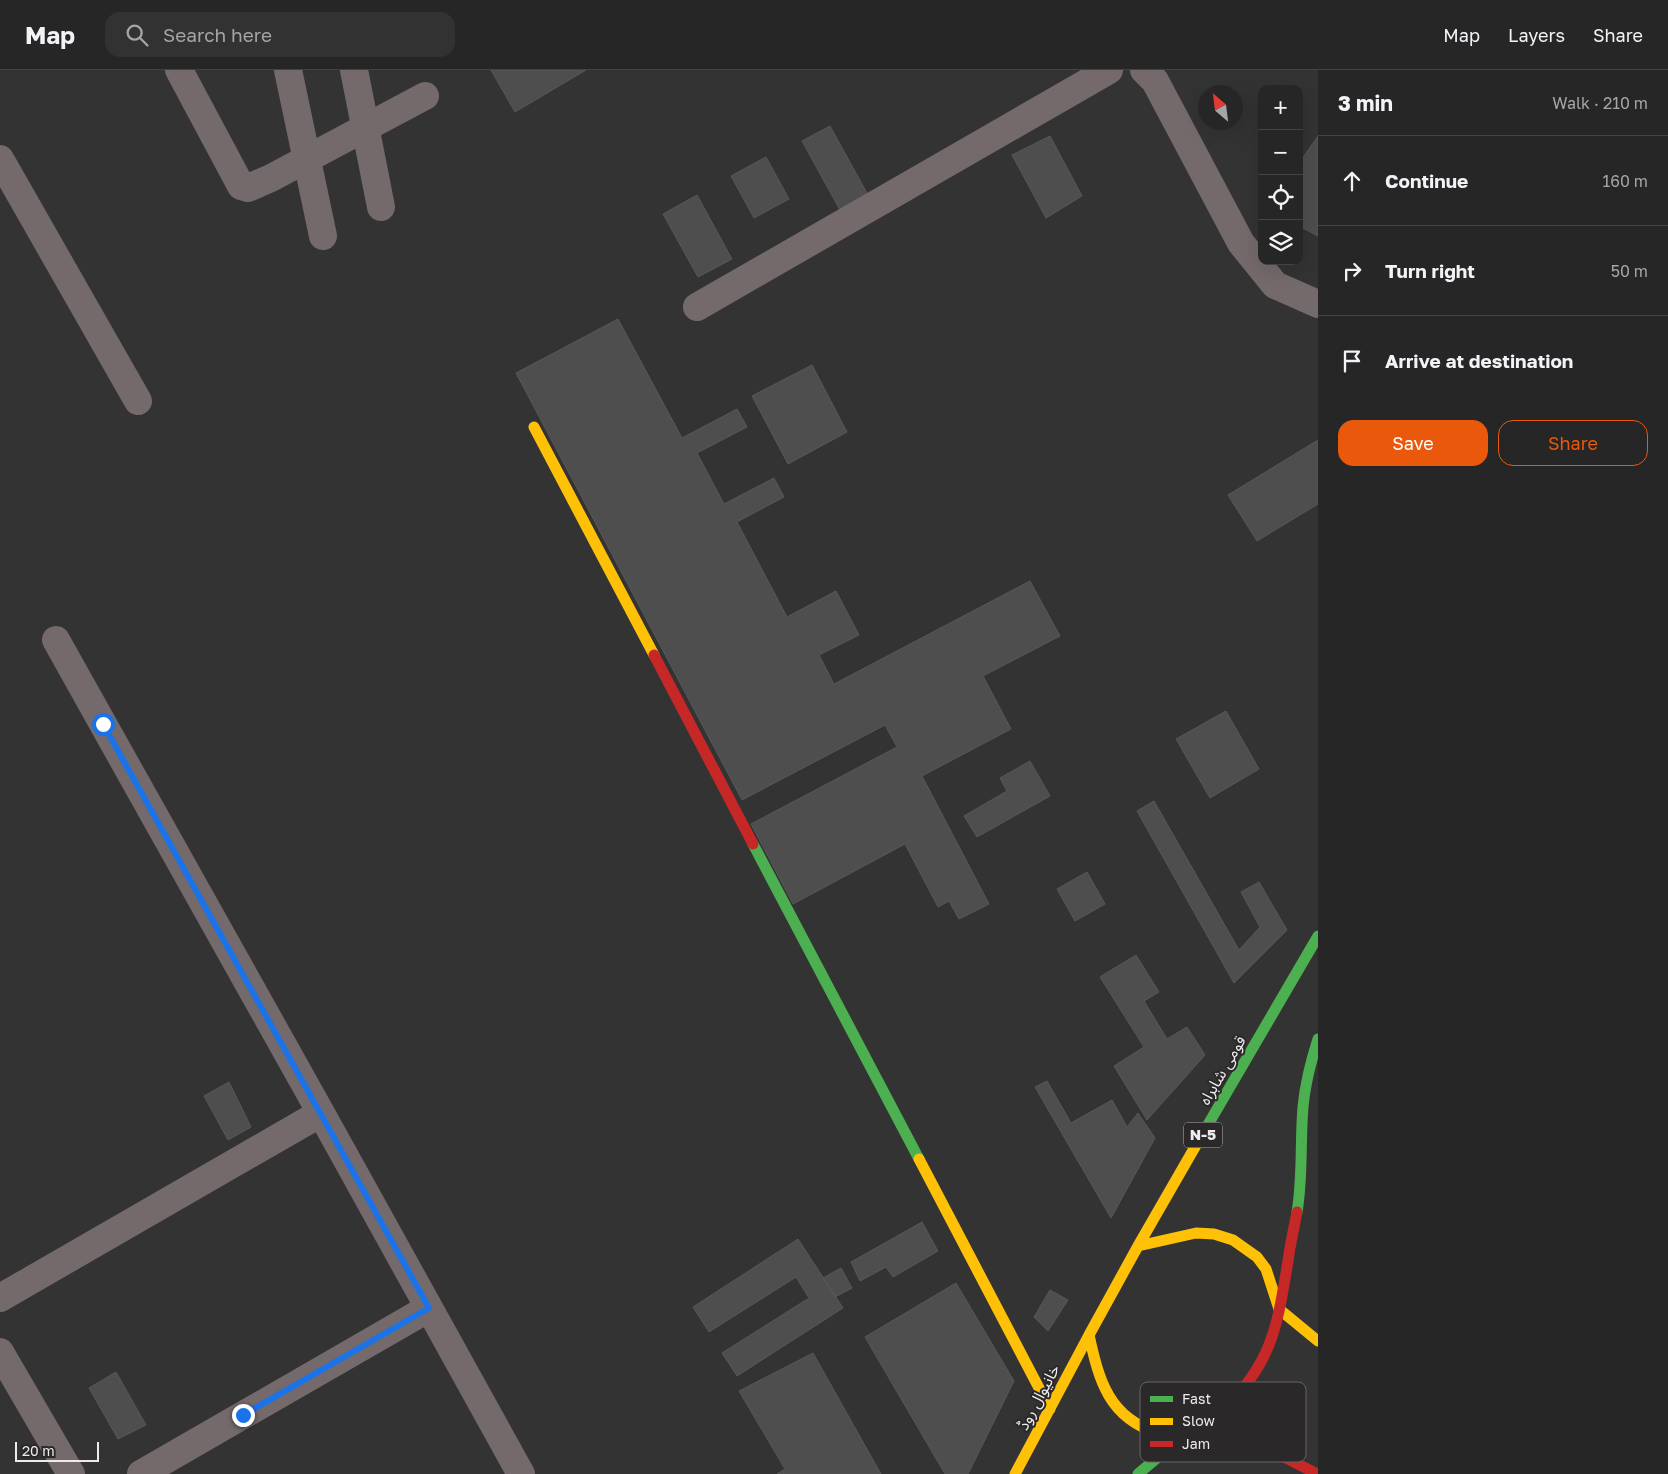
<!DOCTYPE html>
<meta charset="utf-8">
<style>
:root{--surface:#272626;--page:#333232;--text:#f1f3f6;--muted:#a4a5a7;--line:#434343;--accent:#ea580c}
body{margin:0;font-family:"Golos Text","Noto Sans Arabic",sans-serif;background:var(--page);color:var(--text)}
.controls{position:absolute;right:15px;top:15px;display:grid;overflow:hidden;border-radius:10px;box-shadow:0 5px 20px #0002}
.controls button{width:45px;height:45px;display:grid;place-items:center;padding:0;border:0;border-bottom:1px solid var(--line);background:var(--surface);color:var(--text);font:25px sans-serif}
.compass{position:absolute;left:1198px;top:15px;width:45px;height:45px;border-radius:50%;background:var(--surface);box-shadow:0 5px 20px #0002;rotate:332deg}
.scale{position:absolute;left:15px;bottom:12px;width:84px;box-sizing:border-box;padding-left:5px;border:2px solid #edebeb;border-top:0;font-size:14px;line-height:18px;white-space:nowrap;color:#edebeb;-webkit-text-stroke:4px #2b2829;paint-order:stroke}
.stop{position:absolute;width:15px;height:15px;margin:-11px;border:4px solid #1a73e8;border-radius:50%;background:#fff}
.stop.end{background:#1a73e8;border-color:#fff;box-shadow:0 1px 5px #0008}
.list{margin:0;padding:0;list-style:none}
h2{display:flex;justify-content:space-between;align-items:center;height:65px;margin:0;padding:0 20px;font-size:21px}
h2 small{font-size:16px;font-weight:400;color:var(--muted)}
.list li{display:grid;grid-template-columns:32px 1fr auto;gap:15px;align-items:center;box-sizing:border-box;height:90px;padding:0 20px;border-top:1px solid var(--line)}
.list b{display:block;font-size:19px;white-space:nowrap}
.list em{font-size:16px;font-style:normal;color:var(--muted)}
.actions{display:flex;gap:10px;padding:15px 20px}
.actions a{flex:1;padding:11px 0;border:1px solid var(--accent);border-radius:15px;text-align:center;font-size:18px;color:var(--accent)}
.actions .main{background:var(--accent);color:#fff}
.icon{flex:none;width:28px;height:28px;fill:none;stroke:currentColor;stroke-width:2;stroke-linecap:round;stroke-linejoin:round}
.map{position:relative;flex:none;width:1318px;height:1404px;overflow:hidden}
header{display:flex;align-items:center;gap:30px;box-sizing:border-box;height:70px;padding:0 25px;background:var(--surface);border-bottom:1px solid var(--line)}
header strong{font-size:24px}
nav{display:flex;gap:28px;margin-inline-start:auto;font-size:18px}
.search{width:350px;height:45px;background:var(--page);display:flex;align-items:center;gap:12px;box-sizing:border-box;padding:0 18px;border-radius:15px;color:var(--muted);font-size:19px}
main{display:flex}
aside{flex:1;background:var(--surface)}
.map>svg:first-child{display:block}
.building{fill:#4f4e4e;stroke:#595758}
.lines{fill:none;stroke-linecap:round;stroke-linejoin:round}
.street{stroke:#74696b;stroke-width:28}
.fast{stroke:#4caf50;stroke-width:11}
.slow{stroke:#ffc107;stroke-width:11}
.jam{stroke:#c62828;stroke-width:11}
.route{stroke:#1a73e8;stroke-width:6}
.labels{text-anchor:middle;stroke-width:4;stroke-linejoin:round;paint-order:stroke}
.shield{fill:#2b2829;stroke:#b3b0b1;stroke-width:1}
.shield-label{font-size:15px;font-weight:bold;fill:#edebeb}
.street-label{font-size:16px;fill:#edebeb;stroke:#2b2829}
.key{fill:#2b2829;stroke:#656263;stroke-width:1}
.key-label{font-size:14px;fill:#edebeb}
</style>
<header>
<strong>Map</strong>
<div class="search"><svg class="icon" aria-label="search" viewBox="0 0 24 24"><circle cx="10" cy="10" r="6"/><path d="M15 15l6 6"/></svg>Search here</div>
<nav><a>Map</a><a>Layers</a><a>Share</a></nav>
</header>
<main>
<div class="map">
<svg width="1318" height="1404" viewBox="0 0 1318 1404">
<rect width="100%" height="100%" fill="#343333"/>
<!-- building -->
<path class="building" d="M491 0H586L515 42Z
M830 56 868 125 840 140 802 71Z
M1050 66 1082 126 1046 148 1012 85Z
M1318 66V166L1299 156V93Z
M766 87 789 129 754 148 731 106Z
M697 125 732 189 698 207 663 144Z
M618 249 682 368 737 339 747 357 697 383 724 434 774 408 784 427 737 452 787 547 836 521 859 565 819 585 834 614 1030 511 1060 566 983 606 1011 659 922 706 989 834 959 849 949 831 938 837 905 774 793 834 751 754 897 677 885 655 742 730 516 303Z
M812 295 847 362 788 394 752 326Z
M1318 370V434L1257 471 1228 425Z
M1226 641 1259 699 1210 728 1176 669Z
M1030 691 1050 726 977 767 964 746 1007 721 1000 708Z
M1154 731 1239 880 1260 857 1241 822 1259 812 1287 860 1234 913 1137 741Z
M1087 802 1105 834 1075 851 1057 819Z
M1136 885 1159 922 1144 931 1167 969 1187 957 1205 985 1147 1050 1114 996 1144 977 1100 907Z
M1047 1011 1071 1053 1112 1030 1127 1057 1138 1043 1155 1068 1111 1148 1035 1017Z
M229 1012 251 1057 228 1070 204 1026Z
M922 1152 938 1181 893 1207 886 1197 860 1211 851 1192Z
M798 1169 843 1238 737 1306 722 1283 809 1228 796 1207 709 1262 693 1237Z
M841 1198 852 1218 835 1227 823 1208Z
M956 1213 1014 1311 968 1404H945L865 1267Z
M1050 1220 1068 1230 1048 1261 1034 1247Z
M813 1283 881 1404H777L785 1399 739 1321Z
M116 1302 146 1355 118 1369 89 1318Z"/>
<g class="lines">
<!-- street -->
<path class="street" d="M179 0 241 116 248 118 271 108 425 26
M288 0 323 166
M354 0 381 137
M1144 0 1155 11 1241 173 1275 215 1318 234
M0 89 138 331
M697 237 1109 0
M56 570 321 1043 521 1404
M0 1228 321 1043
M0 1282 71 1404
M141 1404 429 1238"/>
<!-- fast -->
<path class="fast" d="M753 774 919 1089
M1199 1070 1318 866
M1297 1142C1303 1107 1300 1072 1303 1037 1305 1014 1311 991 1318 969
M1138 1404 1183 1366"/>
<!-- slow -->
<path class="slow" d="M534 357 654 585
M919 1089 1050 1339
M1138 1176 1196 1163 1214 1164 1233 1170 1257 1187 1266 1199 1279 1239 1318 1271
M1158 1363C1109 1348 1099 1311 1089 1265L1138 1176 1199 1070
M1015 1404 1089 1265"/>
<!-- jam -->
<path class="jam" d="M654 585 753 774
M1213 1350 1317 1404
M1158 1363C1184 1368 1205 1359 1223 1341 1273 1291 1277 1257 1288 1191 1290 1175 1294 1158 1297 1142"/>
</g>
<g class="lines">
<!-- route -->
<path class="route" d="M103 654 429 1238 243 1345"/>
</g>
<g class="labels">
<!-- shield labels -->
<rect class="shield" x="1184" y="1052.5" width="38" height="25" rx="4"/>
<g class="shield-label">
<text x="1203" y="1070">N-5</text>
</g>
<!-- street labels -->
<g class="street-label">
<text transform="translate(1222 1000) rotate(-60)" y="6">قومی شاہراہ</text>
<text transform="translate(1038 1327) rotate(-62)" y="6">خانیوال روڈ</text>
</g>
</g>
<!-- legend -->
<rect x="1140" y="1312" width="166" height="80" rx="8" class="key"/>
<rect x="1150" y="1326" width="23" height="6" fill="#4caf50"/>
<rect x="1150" y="1348" width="23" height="7" fill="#ffc107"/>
<rect x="1150" y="1371" width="23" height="6" fill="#c62828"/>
<g class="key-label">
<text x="1182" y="1334">Fast</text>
<text x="1182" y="1356">Slow</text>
<text x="1182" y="1379">Jam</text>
</g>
</svg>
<div class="controls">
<button>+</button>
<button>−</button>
<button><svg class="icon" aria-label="locate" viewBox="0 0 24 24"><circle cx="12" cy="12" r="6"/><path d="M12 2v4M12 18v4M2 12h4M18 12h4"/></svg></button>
<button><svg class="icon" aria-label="layers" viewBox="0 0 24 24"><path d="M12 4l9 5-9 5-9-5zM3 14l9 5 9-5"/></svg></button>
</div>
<svg class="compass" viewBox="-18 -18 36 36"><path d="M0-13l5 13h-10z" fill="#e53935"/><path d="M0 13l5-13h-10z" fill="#a4a5a7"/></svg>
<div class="scale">20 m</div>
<div class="stop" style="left:103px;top:654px"></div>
<div class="stop end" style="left:243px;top:1345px"></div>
</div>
<aside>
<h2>3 min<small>Walk · 210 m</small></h2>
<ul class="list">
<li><svg class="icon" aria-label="ahead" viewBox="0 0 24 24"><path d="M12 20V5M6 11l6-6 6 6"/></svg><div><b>Continue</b></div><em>160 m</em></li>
<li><svg class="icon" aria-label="right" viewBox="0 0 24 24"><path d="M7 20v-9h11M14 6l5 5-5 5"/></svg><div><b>Turn right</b></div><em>50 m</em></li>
<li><svg class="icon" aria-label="arrive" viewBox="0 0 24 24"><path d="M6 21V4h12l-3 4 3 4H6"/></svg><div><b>Arrive at destination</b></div></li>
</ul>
<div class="actions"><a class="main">Save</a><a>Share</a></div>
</aside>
</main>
